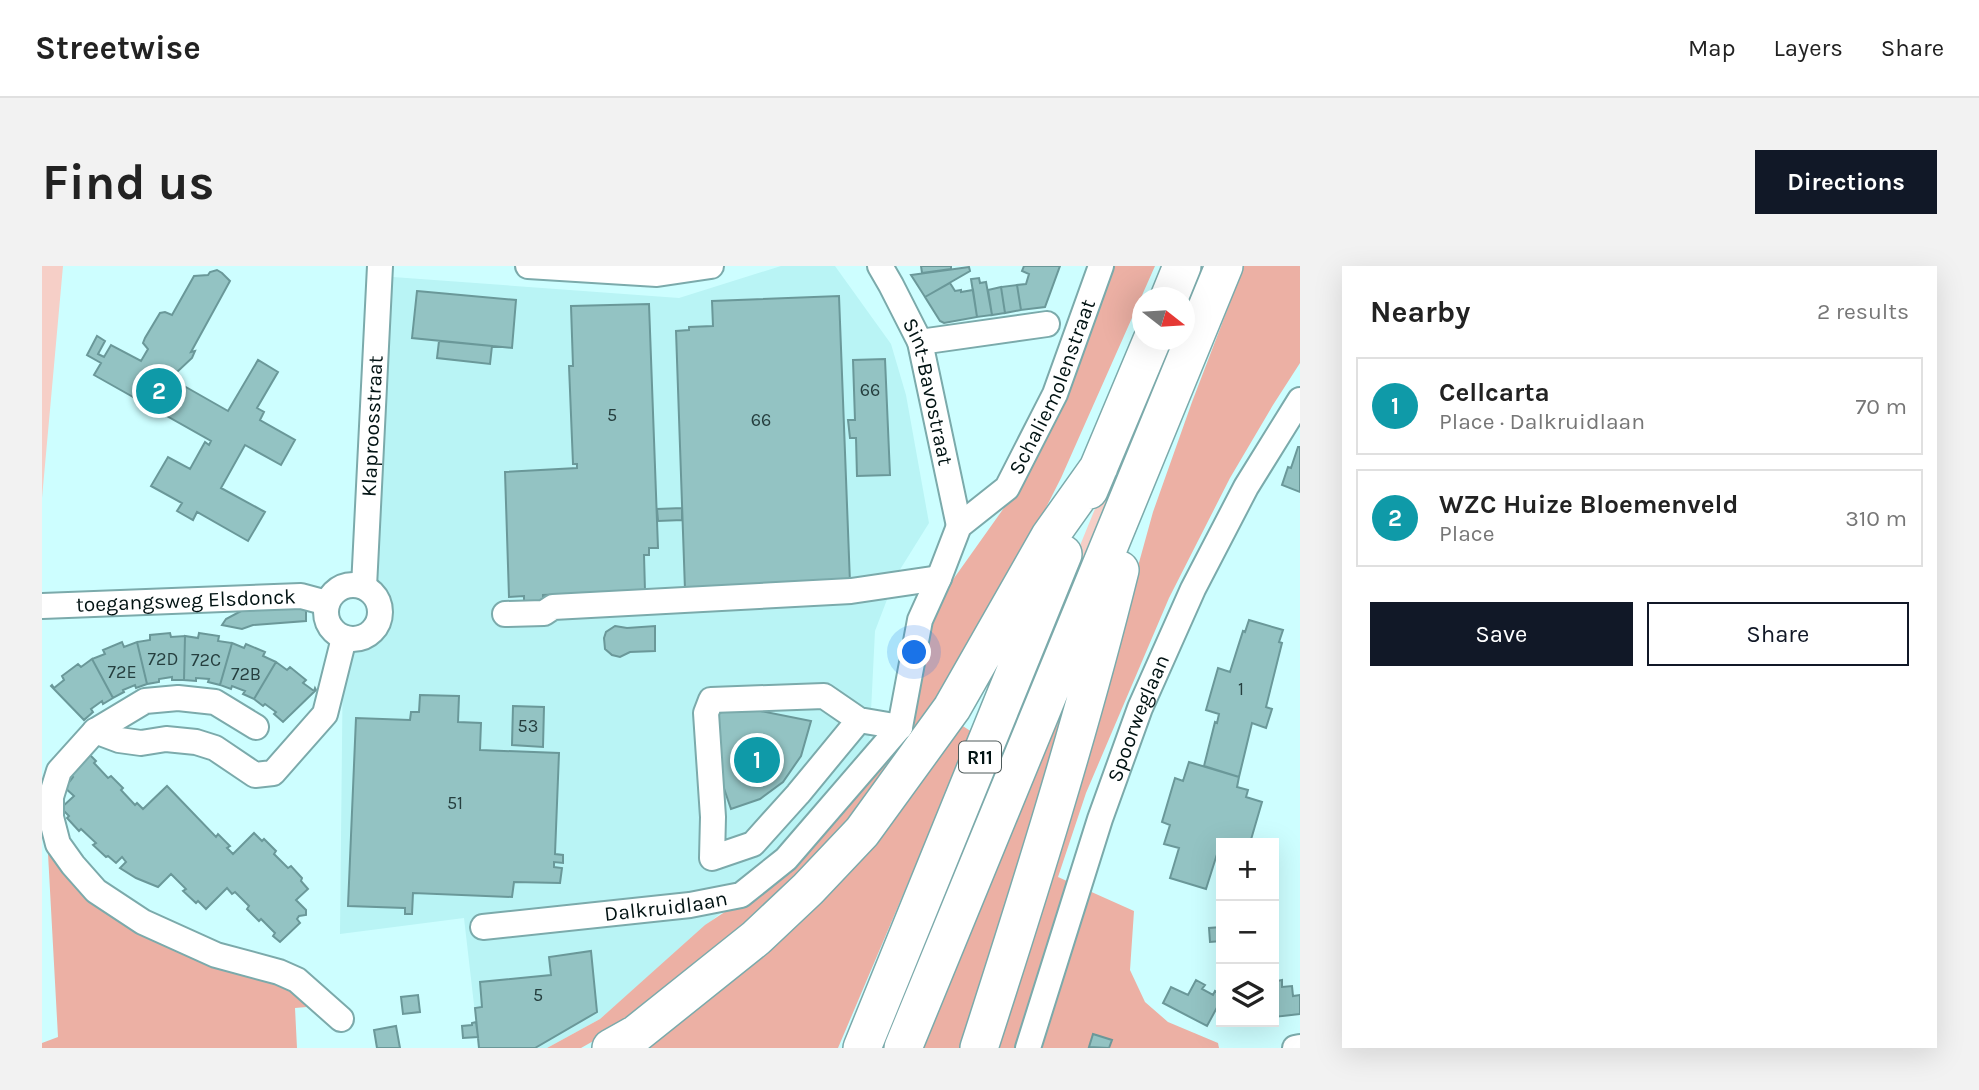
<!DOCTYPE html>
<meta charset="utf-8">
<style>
:root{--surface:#fff;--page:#f2f2f2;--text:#222;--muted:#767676;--line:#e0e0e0;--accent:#111827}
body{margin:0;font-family:Karla,sans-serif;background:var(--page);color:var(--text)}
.controls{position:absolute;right:21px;bottom:21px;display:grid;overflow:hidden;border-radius:0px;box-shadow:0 7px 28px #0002}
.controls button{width:63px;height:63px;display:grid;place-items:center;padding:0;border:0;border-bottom:2px solid var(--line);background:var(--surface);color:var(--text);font:35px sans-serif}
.compass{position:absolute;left:1090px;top:21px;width:63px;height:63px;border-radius:50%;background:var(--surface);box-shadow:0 7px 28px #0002;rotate:107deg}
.you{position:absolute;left:873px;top:387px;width:24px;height:24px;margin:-18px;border:5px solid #fff;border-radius:50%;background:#1a73e8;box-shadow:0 0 0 10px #1a73e833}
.badge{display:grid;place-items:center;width:46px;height:46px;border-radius:50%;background:var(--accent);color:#fff;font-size:23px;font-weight:700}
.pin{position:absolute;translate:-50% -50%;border:4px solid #fff;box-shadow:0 2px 7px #0006}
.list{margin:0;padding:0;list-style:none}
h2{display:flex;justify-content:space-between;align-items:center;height:91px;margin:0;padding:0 28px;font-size:30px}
h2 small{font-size:23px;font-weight:400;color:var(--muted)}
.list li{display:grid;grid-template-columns:46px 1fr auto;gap:21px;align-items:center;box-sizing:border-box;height:98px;margin:0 14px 14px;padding:0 14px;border:2px solid var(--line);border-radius:0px}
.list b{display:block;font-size:26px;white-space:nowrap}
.list p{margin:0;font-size:23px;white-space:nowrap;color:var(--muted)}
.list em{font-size:23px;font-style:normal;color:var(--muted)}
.actions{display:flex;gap:14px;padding:21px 28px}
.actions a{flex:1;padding:16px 0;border:2px solid var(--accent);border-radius:0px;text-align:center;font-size:24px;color:var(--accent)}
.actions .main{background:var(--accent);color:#fff}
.icon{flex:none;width:38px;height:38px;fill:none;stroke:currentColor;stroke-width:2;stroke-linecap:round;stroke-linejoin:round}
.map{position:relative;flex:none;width:1258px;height:782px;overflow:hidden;border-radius:0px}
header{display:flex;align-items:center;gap:42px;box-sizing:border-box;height:98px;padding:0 35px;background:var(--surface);border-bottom:2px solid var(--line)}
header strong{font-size:33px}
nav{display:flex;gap:38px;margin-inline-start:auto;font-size:24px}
.intro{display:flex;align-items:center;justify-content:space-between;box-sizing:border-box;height:168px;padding:0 42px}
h1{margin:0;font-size:49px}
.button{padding:18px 32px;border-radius:0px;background:var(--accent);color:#fff;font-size:24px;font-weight:700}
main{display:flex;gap:42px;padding:0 42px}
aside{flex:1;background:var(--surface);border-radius:0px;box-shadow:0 7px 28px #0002}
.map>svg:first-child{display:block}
.built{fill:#b9f4f5}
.green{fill:#f6cfc7}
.forest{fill:#ecb0a4}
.building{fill:#93c3c3;stroke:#6a9899;stroke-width:2}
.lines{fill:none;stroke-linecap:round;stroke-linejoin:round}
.minor-casing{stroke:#7baaab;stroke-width:28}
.highway-casing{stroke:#7baaab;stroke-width:40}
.minor{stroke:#fff;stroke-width:24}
.highway{stroke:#fff;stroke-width:37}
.labels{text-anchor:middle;stroke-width:7;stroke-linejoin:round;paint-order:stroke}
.number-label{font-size:18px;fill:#263f3f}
.shield{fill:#fff;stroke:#4e5a5a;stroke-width:2}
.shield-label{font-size:19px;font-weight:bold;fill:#021313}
.street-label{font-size:21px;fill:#021313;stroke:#fff}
</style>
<header>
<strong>Streetwise</strong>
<nav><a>Map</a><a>Layers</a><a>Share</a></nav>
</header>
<div class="intro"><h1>Find us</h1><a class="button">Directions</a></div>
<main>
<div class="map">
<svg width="1258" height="782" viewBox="0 0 1258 782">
<rect width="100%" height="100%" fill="#cdfeff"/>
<!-- built -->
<path class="built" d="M739 0H793L849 78 864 129 887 257 854 310 833 365 827 485 699 629 558 753 505 782H437L422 652 298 668 301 384 310 374 322 372 333 364 338 353V340L333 328 322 321 337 10 637 32Z"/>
<!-- green -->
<path class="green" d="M0 0H21L0 232Z
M1122 74H1130L1074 207 1062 245 848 782H836L945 507Z"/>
<!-- forest -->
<path class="forest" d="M1069 0H1113L1019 212 963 323 905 422 812 549 697 671 562 769 539 782H505L558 753 663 659 710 628 843 489 894 344 910 315 964 239 999 176Z
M1202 0H1258V97L1231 139 1188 212 1127 332 1044 527 1016 611 1092 645 1088 704 1103 736 1126 756 1176 777 1177 782H953L1054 452 1111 246 1150 136Z
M1046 374 924 782H881Z
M913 455 930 466 796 782H590Z
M4 551 51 629 235 711 276 740 253 742 255 782H0V777L16 771Z"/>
<!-- building -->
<path class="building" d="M879 0H909V3L880 7Z
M982 0H1018L1003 41 979 44 975 19 984 18 987 8 980 5Z
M927 1 928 5 883 31 869 9Z
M175 4 180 7 188 15 149 86 153 85 150 92 134 107 130 109 131 107 124 103 121 108 186 145 216 94 236 106 215 142 222 146 218 154 253 174 239 199 203 179 179 222 223 246 206 275 155 246 151 254 135 245 140 237 109 220 126 191 148 203 163 176 167 179 169 175 52 109 59 97 45 89 55 70 63 75 56 88 62 91 69 79 99 95 106 83 101 77 103 72 118 47 123 46 130 49 152 10 166 9 168 6Z
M937 12 938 17 944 16 950 49 935 51 929 13Z
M908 17 913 25 919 24V26L931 24 935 51 902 57 898 55 883 31Z
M975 19 979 44 963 47 959 21Z
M959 21 963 47 950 49 946 24Z
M375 25 474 34 470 82 370 72Z
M797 30 808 317 643 324 634 65 647 64V61L671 60 670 35Z
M607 38 616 282H607V289H602L603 325 501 329V339L482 340V330L467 331 463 206 535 202V198H531L527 100H531L529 40Z
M397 75 450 80 448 98 395 92Z
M843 93 848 209 815 210 814 172H808L806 154H813L811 94Z
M1256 181H1258V226L1240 219 1246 201 1249 202Z
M640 242V254L616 255 615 243Z
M264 339V355L211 359 200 363 180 359 184 353 199 345Z
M1207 354 1241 364 1237 376 1240 377 1224 441 1230 443 1224 462 1210 457 1197 511 1162 500 1173 456 1175 457 1177 448 1164 444 1176 402 1188 406 1201 365 1203 366Z
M573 360 585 362 613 360V385L588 386 578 391 570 389 563 383 562 372 564 366Z
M128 367 129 371 143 370 142 414H130V411L117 413V416L105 418 95 376 108 374V369Z
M157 367 177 370 176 375 190 377 178 419 166 416 167 413 154 412V415L142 414 143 370 156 372Z
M80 376 82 381 95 376 105 418 94 422 93 419 81 424 82 426 71 432 50 393 63 388 61 384Z
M190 377 202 382 204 378 223 386 221 390 234 396 212 433 201 428 203 425 190 420 189 423 178 419Z
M50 393 71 432 61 438 60 435 49 443 51 446 42 454 9 420 10 419 12 422 22 414 20 410 36 398 39 401Z
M234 396 245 404 248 401 264 414 261 417 272 425 273 422 274 424 241 456 232 448 234 446 223 438 221 440 212 433Z
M378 429 417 430 416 456 439 457 438 484 517 487 513 588 521 589V597L512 596V601L520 602 518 617 472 616 470 631 371 627 370 648H363V642L306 640 314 452 368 454 369 446H377Z
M471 440 502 441 501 481 470 479Z
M703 442 769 455 759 490 741 516 718 533 689 543 674 499 672 448 684 445Z
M48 489 54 495 52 497 66 512 69 510 81 522 79 524 93 539 95 537 101 543 125 520 174 571 176 568 188 580 185 582 191 588 212 567 220 575 222 573 234 585 232 588 246 602 249 600 260 612 259 615 266 623 254 634 264 644V649L257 650 255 653 258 657 238 676 231 670 233 667 219 653 217 655 205 643 207 640 193 626 190 628 185 622 164 643 156 635 154 637 141 625 144 623 129 608 116 621 94 612 78 602 84 596 80 591 74 597 66 590 64 591 51 579 54 577 39 563 37 565 25 552 27 550 19 542 32 530 21 520 25 514 28 515 31 511 28 508Z
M1147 496 1197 511 1195 521 1206 524 1204 531 1220 536 1208 577H1179V586L1176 585 1164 623 1128 612 1137 582 1122 578 1128 559 1120 556 1133 512 1141 515Z
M1179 661V675L1168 676 1167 662Z
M549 685 555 746 493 782H437L433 742 440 741 438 716 509 709 507 691Z
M1154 714 1163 719 1160 723 1171 729 1173 725 1179 729V734L1165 760 1121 737 1129 721 1146 729Z
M1240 714V721L1250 720 1251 730 1258 729V748L1232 751V726L1236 725 1235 715Z
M376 729 378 746 361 748 359 731Z
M434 756 436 771 421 772 420 760 430 759V757Z
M354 760 358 782H335L332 764Z
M1051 768 1070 774 1067 782 1047 781Z"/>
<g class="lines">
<defs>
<g id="minor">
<path d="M486 0 615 8 669 0"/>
<path id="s1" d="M838 0 849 19 878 76 917 260"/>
<path d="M878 76 1005 58"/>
<circle cx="311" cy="346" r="27"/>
<path id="s2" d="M322 321 338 0"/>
<path id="s3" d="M0 340 259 330 285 337"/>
<path d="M463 348 502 347 511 341 809 325 897 312"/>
<path d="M817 454 756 528 711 578 670 592 671 551 664 447 669 434 782 430 817 454 858 461"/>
<path id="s4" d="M858 461 878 354 897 312 917 260 965 222 1013 128 1059 0"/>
<path d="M53 465 103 435 136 432 173 436 214 461"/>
<path id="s5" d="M441 661 648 639 699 629 744 593 858 461"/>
<path d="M299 753 255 714 237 706 174 689 101 656 54 625 31 599 16 578 9 551V531L17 505 53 465 77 474 99 477 124 473 154 476 173 482 213 509 231 507 283 448 302 372"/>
<path id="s6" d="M986 782 1058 553 1098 442 1151 323 1204 221 1258 134"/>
<path d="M1253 782 1258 781"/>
</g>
<path id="highway" d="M1127 32 1140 0
M1047 224 1110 74
M569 782 594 768 714 672 766 623 820 566 910 442 1008 270 1057 201
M820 782 1021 288
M861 782 1182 0
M937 782C988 624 1038 465 1078 304"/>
</defs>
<!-- minor casing -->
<use href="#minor" class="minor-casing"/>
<!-- highway casing -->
<use href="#highway" class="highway-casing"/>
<!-- minor -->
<use href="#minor" class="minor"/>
<!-- highway -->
<use href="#highway" class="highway"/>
</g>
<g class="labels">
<!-- number labels -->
<g class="number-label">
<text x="828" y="130">66</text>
<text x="570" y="155">5</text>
<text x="719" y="160">66</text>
<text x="121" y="399">72D</text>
<text x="164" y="400">72C</text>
<text x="80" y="412">72E</text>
<text x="204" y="414">72B</text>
<text x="1199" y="429">1</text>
<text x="486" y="466">53</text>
<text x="413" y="543">51</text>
<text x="496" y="735">5</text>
</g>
<!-- shield labels -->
<rect class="shield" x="917" y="475.5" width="42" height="31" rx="5"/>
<g class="shield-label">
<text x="938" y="498">R11</text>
</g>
<!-- street labels -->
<g class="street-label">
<text dy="7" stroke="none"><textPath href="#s4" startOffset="383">Schaliemolenstraat</textPath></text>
<text dy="7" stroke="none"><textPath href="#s1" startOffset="136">Sint-Bavostraat</textPath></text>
<text dy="7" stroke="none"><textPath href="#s2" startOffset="161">Klaproosstraat</textPath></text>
<text dy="7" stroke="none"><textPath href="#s3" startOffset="144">toegangsweg Elsdonck</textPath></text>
<text dy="7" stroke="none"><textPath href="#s6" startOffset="348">Spoorweglaan</textPath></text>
<text dy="7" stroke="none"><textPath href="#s5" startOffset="184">Dalkruidlaan</textPath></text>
</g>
</g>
</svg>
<div class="controls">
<button>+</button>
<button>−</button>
<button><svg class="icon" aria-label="layers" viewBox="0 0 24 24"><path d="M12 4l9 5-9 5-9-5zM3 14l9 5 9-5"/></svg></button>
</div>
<svg class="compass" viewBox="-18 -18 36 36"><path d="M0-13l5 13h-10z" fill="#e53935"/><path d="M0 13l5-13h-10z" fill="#767676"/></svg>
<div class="you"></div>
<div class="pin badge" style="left:715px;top:494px;background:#0f9aa8">1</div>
<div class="pin badge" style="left:117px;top:125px;background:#0f9aa8">2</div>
</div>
<aside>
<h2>Nearby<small>2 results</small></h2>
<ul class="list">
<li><span class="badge" style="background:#0f9aa8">1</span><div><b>Cellcarta</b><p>Place · Dalkruidlaan</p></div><em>70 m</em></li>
<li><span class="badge" style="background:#0f9aa8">2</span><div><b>WZC Huize Bloemenveld</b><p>Place</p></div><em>310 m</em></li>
</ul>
<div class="actions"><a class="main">Save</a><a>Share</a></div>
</aside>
</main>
